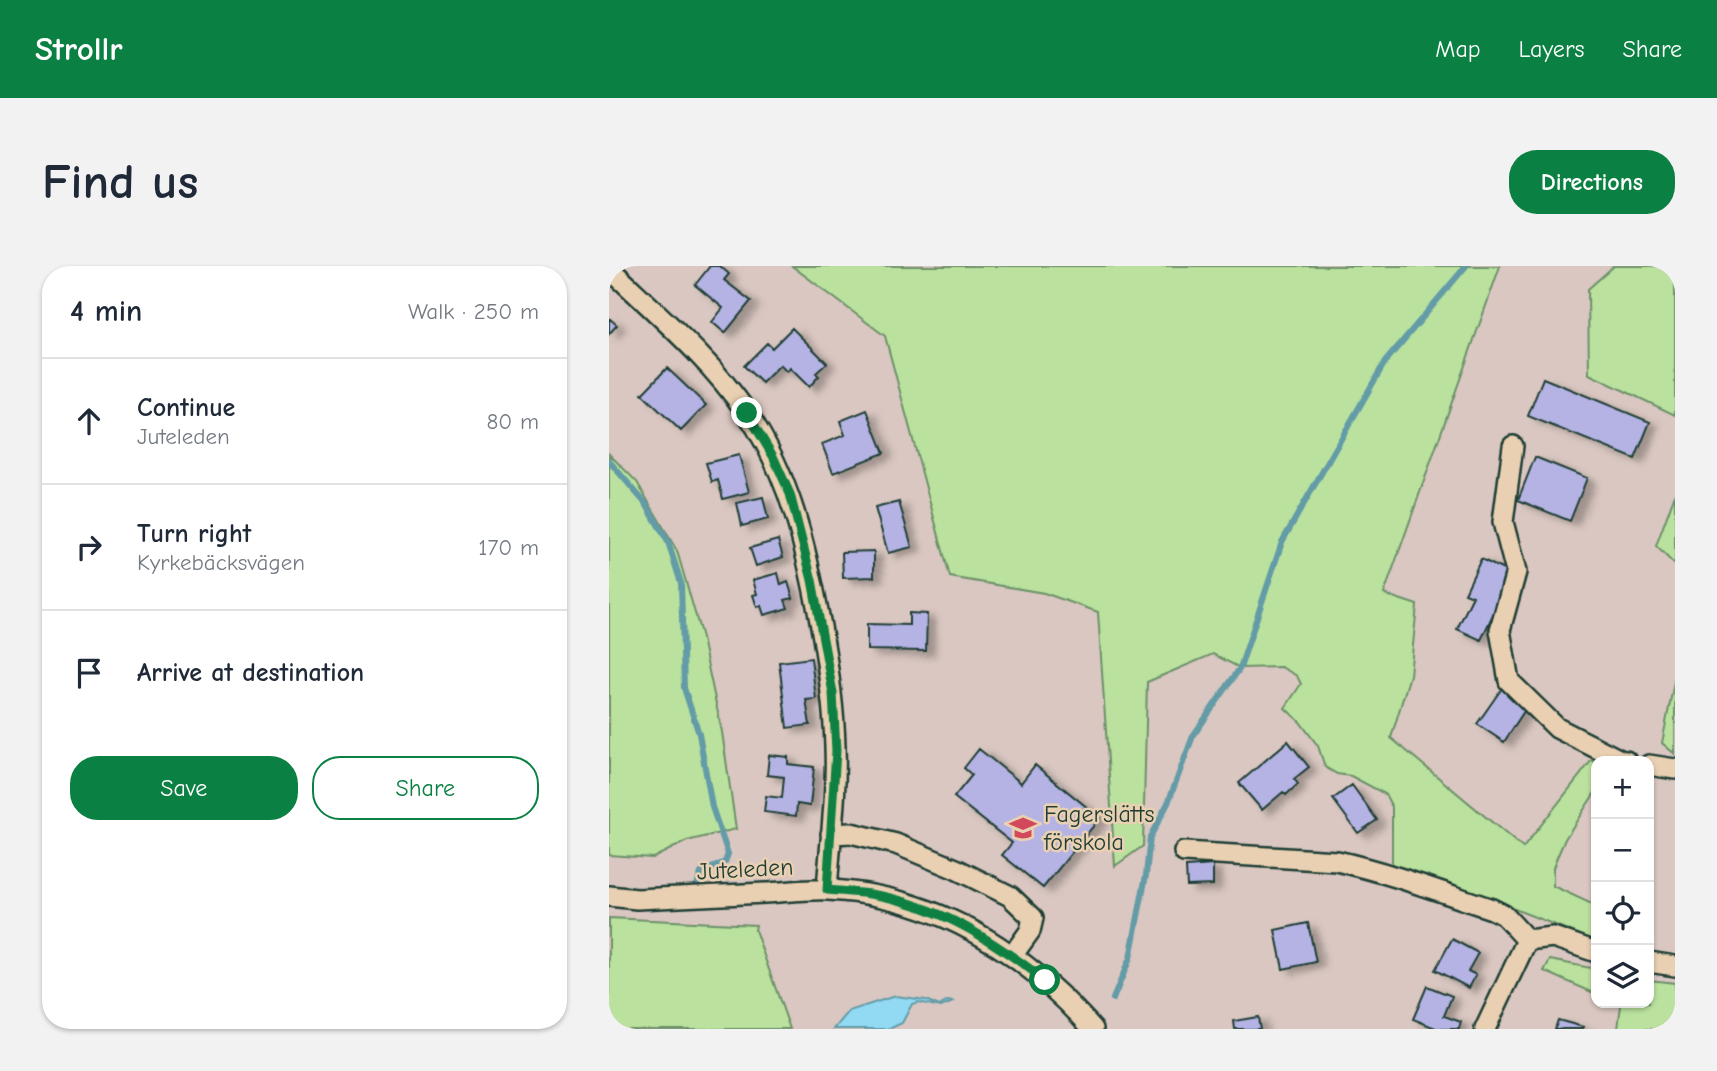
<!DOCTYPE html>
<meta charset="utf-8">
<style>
:root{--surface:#fff;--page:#f2f2f3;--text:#1f2937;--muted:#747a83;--line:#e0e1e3;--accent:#0b8043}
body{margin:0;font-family:"Comic Neue",sans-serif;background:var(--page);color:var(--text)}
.controls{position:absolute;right:21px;bottom:21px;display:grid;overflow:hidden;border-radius:14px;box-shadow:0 2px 5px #0004}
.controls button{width:63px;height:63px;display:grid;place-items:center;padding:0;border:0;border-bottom:2px solid var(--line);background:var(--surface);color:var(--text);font:35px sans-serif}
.stop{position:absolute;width:21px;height:21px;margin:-16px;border:5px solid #0b8043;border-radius:50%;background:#fff}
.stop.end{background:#0b8043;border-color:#fff;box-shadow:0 2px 7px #0008}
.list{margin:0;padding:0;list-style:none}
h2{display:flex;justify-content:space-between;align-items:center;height:91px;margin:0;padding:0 28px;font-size:30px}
h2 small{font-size:23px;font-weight:400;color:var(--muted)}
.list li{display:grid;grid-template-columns:46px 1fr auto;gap:21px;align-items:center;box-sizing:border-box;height:126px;padding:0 28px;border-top:2px solid var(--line)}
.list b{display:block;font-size:26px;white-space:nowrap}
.list p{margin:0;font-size:23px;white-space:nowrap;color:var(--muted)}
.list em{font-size:23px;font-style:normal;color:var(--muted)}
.actions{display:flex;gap:14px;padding:21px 28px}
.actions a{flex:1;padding:16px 0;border:2px solid var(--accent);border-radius:28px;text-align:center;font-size:24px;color:var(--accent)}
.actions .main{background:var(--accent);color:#fff}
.icon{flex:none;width:38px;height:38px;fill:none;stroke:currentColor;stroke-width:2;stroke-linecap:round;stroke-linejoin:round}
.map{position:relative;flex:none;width:1066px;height:763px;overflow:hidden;border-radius:28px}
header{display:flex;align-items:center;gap:42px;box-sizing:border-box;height:98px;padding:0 35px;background:var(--accent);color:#fff}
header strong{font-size:33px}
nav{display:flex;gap:38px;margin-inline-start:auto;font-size:24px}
.intro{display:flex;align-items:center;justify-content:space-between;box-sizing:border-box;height:168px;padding:0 42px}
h1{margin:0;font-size:49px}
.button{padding:18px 32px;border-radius:28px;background:var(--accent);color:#fff;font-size:24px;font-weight:700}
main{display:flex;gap:42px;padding:0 42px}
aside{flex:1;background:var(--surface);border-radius:28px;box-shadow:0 2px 5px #0004}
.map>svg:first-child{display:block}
.green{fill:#bae29e;stroke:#6c9069;stroke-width:2}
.water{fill:#92d9f4;stroke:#649ba7;stroke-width:2}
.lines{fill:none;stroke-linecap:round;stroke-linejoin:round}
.stream{stroke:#649ba7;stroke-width:6}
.building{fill:#b5b3e4;stroke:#1f3d34;stroke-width:2;filter:url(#shadow)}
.minor-casing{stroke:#1f3d34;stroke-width:24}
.minor{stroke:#ead0b2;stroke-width:19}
.route{stroke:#0b8043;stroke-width:9}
.labels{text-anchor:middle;stroke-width:5;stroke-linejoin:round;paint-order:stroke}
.poi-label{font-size:24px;fill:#1f3d34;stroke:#ead0b2;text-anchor:start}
.street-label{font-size:24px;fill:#1f3d34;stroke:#ead0b2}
</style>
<header>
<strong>Strollr</strong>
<nav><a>Map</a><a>Layers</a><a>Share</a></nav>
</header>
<div class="intro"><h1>Find us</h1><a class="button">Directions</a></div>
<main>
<aside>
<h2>4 min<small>Walk · 250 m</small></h2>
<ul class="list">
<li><svg class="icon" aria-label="ahead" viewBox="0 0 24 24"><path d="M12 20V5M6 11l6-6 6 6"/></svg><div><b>Continue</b><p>Juteleden</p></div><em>80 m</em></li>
<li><svg class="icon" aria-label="right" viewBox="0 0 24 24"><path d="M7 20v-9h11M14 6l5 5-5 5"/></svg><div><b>Turn right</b><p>Kyrkebäcksvägen</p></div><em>170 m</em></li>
<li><svg class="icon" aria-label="arrive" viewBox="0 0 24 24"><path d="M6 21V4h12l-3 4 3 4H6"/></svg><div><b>Arrive at destination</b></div></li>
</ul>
<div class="actions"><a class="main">Save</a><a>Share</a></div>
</aside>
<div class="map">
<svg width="1066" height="763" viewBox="0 0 1066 763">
<defs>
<filter id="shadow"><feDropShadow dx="8" dy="4.5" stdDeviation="3.5" flood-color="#0004"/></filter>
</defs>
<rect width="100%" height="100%" fill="#dac7c1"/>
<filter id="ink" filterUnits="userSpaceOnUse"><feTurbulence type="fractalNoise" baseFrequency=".0143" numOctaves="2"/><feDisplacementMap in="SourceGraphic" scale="14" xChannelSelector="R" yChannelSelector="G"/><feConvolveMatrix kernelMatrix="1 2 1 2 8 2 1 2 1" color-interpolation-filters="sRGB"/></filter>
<g filter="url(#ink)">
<!-- green -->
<path class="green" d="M183 0H891L775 328 808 339 801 409 782 472 914 582 983 494 987 497V525L956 573 949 589 944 602V620L983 638 987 643V675L834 615 783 602V541L776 528 742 510 728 508 716 501 709 480 691 456 676 442 692 418 688 410 672 401 631 402 604 388 538 416 534 580 506 600 489 346 435 327 341 311 276 70Z
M1005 0H1066V149L980 108 979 23Z
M0 188 28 216 68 285 92 368 113 466 127 563 78 575 44 592 0 589Z
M1066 228V299L1047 280Z
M1066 411V488L1053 477Z
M0 652 147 659 146 664 181 763H0Z
M941 694 987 703V728L935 705Z
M1040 714 1066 717V763H1009L1012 739 1009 737H1040Z"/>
<!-- water -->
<path class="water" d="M286 730 317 734 330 740 339 735 344 736 332 741 309 736 303 738 293 757 280 763H225L240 745Z"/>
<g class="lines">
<!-- stream -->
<path class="stream" d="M0 195 37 238 59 276 72 317 75 422 90 468 103 541 119 588 116 596 92 607 88 619
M504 733 521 692 537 609 541 571 559 537 584 470 631 402 673 276 776 96 857 0"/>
</g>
<!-- building -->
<path class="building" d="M101 0H111L120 8 115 14 142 35 116 67 103 56 114 42 86 19Z
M0 52 8 59 0 68Z
M183 62 218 97 207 107 210 110 200 121 181 102 178 106 171 99 153 117 135 100 158 77 163 82Z
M58 102 97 139 72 165 33 128Z
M934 112 1041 156 1026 193 919 150Z
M258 144 275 187 224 207 213 178 236 169 231 155Z
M130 189 140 226 114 233 109 214 103 216 97 197Z
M926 191 978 212 961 255 909 234Z
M154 231 159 253 133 260 128 237Z
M290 236 303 281 279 287 266 242Z
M169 274 174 291 147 300 141 282Z
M265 285V311L234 312 233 286Z
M872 293 903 308 872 374 848 363 864 330 856 327Z
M169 307 172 319 179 316 184 332 176 334 179 342 155 349 152 340 148 341 144 329 148 328 144 314Z
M300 347 318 348 317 385 258 384V358L300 359Z
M202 392 207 433 197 434 201 459 178 462 170 396Z
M893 422 919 439 895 476 868 458Z
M679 475 700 501 685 513 689 518 677 529 674 526 653 544 630 517Z
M370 483 412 517 426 499 491 552 434 622 393 589 403 577 345 531 363 509 355 502Z
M160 489 179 491V498L205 501 201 540 188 538 187 550 155 546 157 530 173 532 175 511 158 509Z
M743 519 768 554 749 567 724 533Z
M604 599V619L578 620 577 601Z
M699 657 707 696 674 703 666 664Z
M843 673 869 687 859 705 867 709 860 722 826 704Z
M818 720 843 730 835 750 852 756 850 763H829L804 753Z
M649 751 651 763H626L625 755Z
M949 754 974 761 973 763H946Z"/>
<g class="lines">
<defs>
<path id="minor" d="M0 2C48 48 100 92 138 147 181 209 197 282 211 355 219 398 225 438 226 481 228 528 221 577 218 624
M904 180 894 256 907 306 891 364 900 415 948 462 1011 494 1017 495
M1040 499 1066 503
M222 568 242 567 287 578 347 603 401 630 424 652 421 665 403 690
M575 586 728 595C781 607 832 626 883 643L895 649 918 674 944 671 987 686
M0 630 28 633C71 631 113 629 156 627 176 626 198 623 219 624 327 629 413 684 484 763
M1040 696 1066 700
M876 763 918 674"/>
</defs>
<!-- minor casing -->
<use href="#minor" class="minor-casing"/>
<!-- minor -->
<use href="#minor" class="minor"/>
</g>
</g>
<g class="lines" filter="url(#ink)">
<!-- route -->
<path class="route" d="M138 147 164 190 181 228 203 314 224 427 227 485 218 624C232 625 247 626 261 628 331 639 381 673 436 714"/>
</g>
<!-- icons -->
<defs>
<symbol id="school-bare" viewBox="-9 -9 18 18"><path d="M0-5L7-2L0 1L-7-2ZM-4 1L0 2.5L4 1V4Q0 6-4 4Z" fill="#d1495b" stroke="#ead0b2" stroke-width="2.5" paint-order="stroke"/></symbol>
</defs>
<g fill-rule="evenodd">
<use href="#school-bare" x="395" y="543" width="38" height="38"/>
</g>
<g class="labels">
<!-- poi labels -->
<g class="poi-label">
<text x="435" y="556">Fagerslätts<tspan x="435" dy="28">förskola</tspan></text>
</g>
<!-- street labels -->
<g class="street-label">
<text transform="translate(136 603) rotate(-3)" y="8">Juteleden</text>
</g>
</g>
</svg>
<div class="controls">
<button>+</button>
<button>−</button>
<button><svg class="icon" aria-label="locate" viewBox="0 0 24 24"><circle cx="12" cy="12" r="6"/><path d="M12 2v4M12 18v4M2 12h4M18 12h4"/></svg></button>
<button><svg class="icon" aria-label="layers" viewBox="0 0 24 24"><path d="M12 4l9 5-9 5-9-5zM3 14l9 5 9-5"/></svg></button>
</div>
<div class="stop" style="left:436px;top:714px"></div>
<div class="stop end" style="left:138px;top:147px"></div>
</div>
</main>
